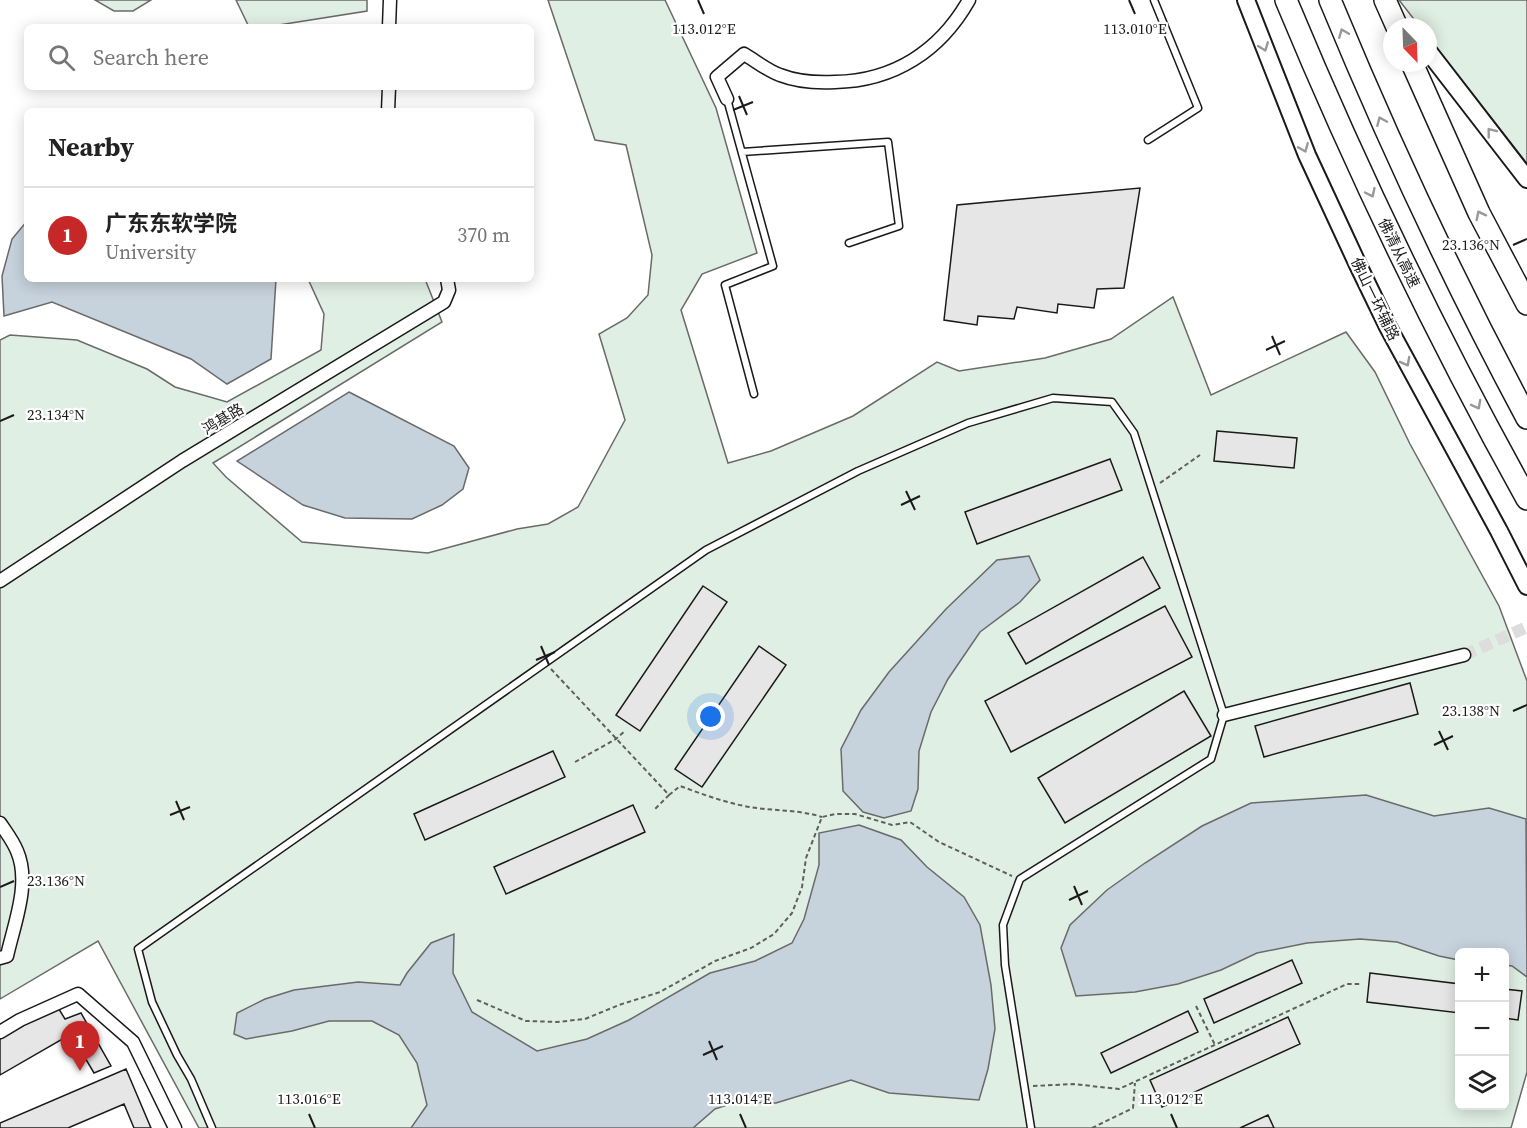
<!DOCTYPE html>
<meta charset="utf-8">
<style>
:root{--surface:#fff;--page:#f6f6f6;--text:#222;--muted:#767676;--line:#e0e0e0;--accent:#c62828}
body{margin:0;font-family:"Source Serif 4","Noto Sans SC",serif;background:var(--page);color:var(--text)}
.controls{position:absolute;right:18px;bottom:18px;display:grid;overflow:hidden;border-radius:9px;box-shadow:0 3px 15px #0003}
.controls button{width:54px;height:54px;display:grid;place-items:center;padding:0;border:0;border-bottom:2px solid var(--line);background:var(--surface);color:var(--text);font:30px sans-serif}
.compass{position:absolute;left:1383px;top:18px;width:54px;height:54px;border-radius:50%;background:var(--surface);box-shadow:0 3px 15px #0003;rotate:157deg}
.you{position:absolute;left:711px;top:717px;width:21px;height:21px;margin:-15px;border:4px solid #fff;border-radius:50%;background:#1a73e8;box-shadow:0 0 0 9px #1a73e833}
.badge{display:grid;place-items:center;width:39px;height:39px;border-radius:50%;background:var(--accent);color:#fff;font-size:20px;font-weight:700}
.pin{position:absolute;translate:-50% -50px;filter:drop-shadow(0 2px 3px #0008)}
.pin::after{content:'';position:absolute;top:32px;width:21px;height:18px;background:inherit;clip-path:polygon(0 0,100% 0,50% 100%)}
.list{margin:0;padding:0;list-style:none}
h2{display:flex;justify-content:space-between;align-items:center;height:78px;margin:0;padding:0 24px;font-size:26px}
h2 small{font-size:20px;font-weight:400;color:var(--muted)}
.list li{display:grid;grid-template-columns:39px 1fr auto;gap:18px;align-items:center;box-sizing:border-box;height:96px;padding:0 24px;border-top:2px solid var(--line)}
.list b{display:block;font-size:22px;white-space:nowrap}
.list p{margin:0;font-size:20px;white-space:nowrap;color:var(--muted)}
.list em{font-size:20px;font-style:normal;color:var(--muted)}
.icon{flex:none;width:33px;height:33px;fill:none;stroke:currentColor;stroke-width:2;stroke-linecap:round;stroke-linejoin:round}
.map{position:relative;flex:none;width:1527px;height:1128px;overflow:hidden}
.search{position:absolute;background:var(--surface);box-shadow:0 3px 15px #0003;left:24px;top:24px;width:510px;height:66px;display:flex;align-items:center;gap:15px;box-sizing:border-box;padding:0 21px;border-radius:9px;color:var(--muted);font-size:22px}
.panel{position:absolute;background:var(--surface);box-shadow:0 3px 15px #0003;left:24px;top:108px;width:510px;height:174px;border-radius:9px}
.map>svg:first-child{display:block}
.green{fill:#e0efe3;stroke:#6a6a6a;stroke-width:1.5;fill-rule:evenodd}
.water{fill:#c6d2dc;stroke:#6a6a6a;stroke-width:1.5}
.building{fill:#e6e6e6;stroke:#1a1a1a;stroke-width:1.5}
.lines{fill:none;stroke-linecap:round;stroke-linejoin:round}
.minor-tunnel{stroke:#ddd;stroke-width:12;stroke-dasharray:12 6;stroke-linecap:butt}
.service-casing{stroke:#1a1a1a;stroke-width:9}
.minor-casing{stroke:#1a1a1a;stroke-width:15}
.secondary-casing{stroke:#1a1a1a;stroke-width:20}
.motorway-casing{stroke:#1a1a1a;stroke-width:24}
.path{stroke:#5f5f5f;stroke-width:2;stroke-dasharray:4.5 3;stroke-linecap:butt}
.service{stroke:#fff;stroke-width:6}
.minor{stroke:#fff;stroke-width:12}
.secondary{stroke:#fff;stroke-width:16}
.motorway{stroke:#fff;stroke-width:21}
.oneway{stroke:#989898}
.ticks{fill:none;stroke:#1a1a1a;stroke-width:2}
.labels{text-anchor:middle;stroke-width:4.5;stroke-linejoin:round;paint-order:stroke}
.street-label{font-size:15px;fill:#1a1a1a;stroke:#fff}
.ticks-label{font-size:15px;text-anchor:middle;fill:#1a1a1a;stroke:#fff;stroke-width:4.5;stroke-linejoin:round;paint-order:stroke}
</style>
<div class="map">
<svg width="1527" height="1128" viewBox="0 0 1527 1128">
<rect width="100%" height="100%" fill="#fff"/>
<!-- green -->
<path class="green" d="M95 0H151L133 11H114Z
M236 0H367V11L266 27H249Z
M548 0H665L716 108 757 253 702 274 681 310 728 463 771 451 853 416 937 362 959 371 1045 358 1111 339 1173 297 1211 395 1346 332 1375 372 1410 444 1499 606 1527 681V1072L1511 1128H199L98 941 0 999V340L10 335 77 340 147 369 175 387 227 402 321 350 324 314 308 279H425L442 322 213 463 226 477 302 542 428 553 517 529 548 524 578 507 625 420 599 334 627 318 648 295 652 255 626 145 595 140ZM1460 952H1504V1106H1460Z
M1399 0H1527V164L1428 37V27H1420Z"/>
<!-- water -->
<path class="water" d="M27 221V279H276L271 359 227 384 191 359 52 302 4 316 2 276 12 239Z
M349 392 454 446 469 468 463 489 442 505 412 519 345 518 303 505 237 461Z
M1029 556 1040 580 1020 602 980 632 948 679 931 712 919 751 918 789 911 811 884 818 863 812 843 791 841 749 861 710 889 672 946 609 997 560Z
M1366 795 1434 816 1489 808 1526 819 1527 977 1512 966 1505 965 1504 952H1460L1459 960 1439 956 1397 942 1360 939 1307 943 1257 953 1221 970 1178 984 1135 992 1076 996 1061 948 1070 925 1107 890 1145 863 1202 826 1251 803Z
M859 825 901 840 927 867 964 897 980 925 991 985 995 1029 988 1069 979 1100 889 1093 851 1080 776 1103 736 1102 715 1109 693 1128H411L427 1105 417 1063 399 1035 372 1021H329L292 1031 246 1039 234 1034 237 1013 265 999 294 990 358 982 400 985 407 973 431 943 454 934 453 973 472 1012 537 1051 587 1039 629 1020 710 973 755 961 792 943 804 919 819 865V833Z"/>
<!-- building -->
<path class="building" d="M1140 188 1124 288 1097 289 1094 308 1058 304 1057 313 1017 307 1014 319 978 316 977 325 944 320 957 205Z
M1217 431 1297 438 1294 468 1214 461Z
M1110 459 1122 490 977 544 965 512Z
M1143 557 1160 588 1026 664 1008 633Z
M703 586 727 602 640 731 616 715Z
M1165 606 1192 657 1011 752 985 701Z
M759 646 786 665 702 787 675 769Z
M1410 683 1418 714 1264 757 1255 726Z
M1184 691 1211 736 1065 823 1038 778Z
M553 751 565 777 425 840 414 814Z
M633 805 645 832 506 894 494 867Z
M1292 960 1302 983 1214 1023 1204 999Z
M1370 973 1460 984V1013L1367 1002Z
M1504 989 1522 991 1518 1020 1504 1018Z
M57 1006 65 1019 81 1013 111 1066 94 1073 71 1034 0 1075V1039Z
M1188 1011 1198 1032 1111 1073 1101 1053Z
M1288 1017 1300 1044 1162 1107 1150 1080Z
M126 1069 151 1128H134L124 1104 68 1128H0V1123Z
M1268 1115 1274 1128H1240Z"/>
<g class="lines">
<!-- minor-tunnel -->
<path class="minor-tunnel" d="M1464 655 1527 627"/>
<defs>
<path id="service" d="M727 99 773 266 725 285 754 394
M1148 140 1198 108 1154 0
M742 152 888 142 899 226 849 243
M212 1128 191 1079 177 1055 152 1002 138 949 706 550 858 471 968 423 1053 398 1112 402 1134 433 1224 715 1211 759 1020 879 1003 925 1005 965 1031 1128"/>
<path id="minor" d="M389 27 390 0
M727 99 717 77 744 54C756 61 768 71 780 75 798 82 816 83 835 82 894 81 940 51 969 0
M388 111 389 87
M0 581 182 461 444 302 449 290 447 279
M1224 715 1464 655
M0 823C6 832 13 841 17 851 31 883 14 924 7 956L0 958
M0 1032 20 1020 78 994 133 1042 175 1128"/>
<path id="secondary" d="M1246 0 1307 155 1358 265 1388 327 1499 531 1527 586
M1428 51 1527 179"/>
<path id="motorway" d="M1286 0C1357 171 1437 337 1527 499
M1330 0C1389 143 1454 282 1527 418
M1385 0 1397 27
M1412 63 1479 213 1527 304"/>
</defs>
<!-- service casing -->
<use href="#service" class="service-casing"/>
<!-- minor casing -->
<use href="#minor" class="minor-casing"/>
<!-- secondary casing -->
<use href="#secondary" class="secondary-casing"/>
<!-- motorway casing -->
<use href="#motorway" class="motorway-casing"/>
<!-- path -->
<path class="path" d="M1160 483 1200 455
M551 669 669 795 654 810
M575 762 616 739 625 731
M669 795 680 786C705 795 731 805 757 808 779 811 800 810 822 817
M477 1000 526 1021 557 1022 585 1019 619 1005 660 992 715 961 751 948 774 934 792 913 802 887 806 858 822 817 835 814H855L892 825 910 822 939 842 1012 876
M1196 1006 1215 1045
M1033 1086 1073 1084 1119 1089 1347 984H1362
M1092 1128 1133 1108 1135 1083"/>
<!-- service -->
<use href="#service" class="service"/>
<!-- minor -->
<use href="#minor" class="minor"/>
<!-- secondary -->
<use href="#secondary" class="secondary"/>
<!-- motorway -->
<use href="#motorway" class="motorway"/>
</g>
<!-- one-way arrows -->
<defs><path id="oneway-chevron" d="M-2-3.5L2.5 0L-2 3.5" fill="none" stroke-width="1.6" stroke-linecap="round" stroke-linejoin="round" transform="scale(1.5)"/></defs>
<g class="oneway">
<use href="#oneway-chevron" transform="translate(1343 33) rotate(-112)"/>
<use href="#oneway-chevron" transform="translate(1264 47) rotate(69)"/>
<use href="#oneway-chevron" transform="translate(1381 121) rotate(-113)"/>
<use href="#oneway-chevron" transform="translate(1491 132) rotate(-128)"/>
<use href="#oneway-chevron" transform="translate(1304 148) rotate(68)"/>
<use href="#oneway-chevron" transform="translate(1371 193) rotate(65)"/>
<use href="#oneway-chevron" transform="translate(1480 215) rotate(-117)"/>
<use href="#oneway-chevron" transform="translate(1406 362) rotate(62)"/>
<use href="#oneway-chevron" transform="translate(1477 405) rotate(62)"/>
</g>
<!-- ticks -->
<path class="ticks" d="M698 0 704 14M1129 0 1135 14M739 96 747 115M733 110 753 102M1513 245 1527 239M1272 336 1280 355M1266 350 1285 341M0 421 14 415M906 491 915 510M901 505 920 496M541 646 549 665M536 660 555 652M1513 711 1527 705M1439 731 1448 750M1434 745 1453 736M176 801 184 820M170 815 190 807M1074 886 1082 905M0 887 14 881M1069 900 1088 891M709 1041 717 1060M703 1055 723 1046M309 1114 315 1128M740 1114 746 1128M1171 1114 1177 1128"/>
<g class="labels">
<!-- street labels -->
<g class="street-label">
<text transform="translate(1399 253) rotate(64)" y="5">佛清从高速</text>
<text transform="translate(1375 299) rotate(64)" y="5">佛山一环辅路</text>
<text transform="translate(223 419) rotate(-31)" y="5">鸿基路</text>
</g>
</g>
<g class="ticks-label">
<text x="704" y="34">113.012°E</text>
<text x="1135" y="34">113.010°E</text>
<text x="1471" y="250">23.136°N</text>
<text x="56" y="420">23.134°N</text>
<text x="1471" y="716">23.138°N</text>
<text x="56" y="886">23.136°N</text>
<text x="309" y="1104">113.016°E</text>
<text x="740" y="1104">113.014°E</text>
<text x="1171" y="1104">113.012°E</text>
</g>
</svg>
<div class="controls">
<button>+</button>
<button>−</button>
<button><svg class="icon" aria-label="layers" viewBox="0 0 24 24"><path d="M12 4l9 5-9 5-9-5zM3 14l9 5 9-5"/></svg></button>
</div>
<svg class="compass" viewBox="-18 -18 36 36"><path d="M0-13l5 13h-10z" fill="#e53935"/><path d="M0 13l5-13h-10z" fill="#767676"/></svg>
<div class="you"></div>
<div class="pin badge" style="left:80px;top:1071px">1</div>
<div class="search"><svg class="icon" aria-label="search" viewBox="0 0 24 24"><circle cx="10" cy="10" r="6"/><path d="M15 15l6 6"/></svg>Search here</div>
<section class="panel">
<h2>Nearby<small></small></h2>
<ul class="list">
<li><span class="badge">1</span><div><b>广东东软学院</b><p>University</p></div><em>370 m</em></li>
</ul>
</section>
</div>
